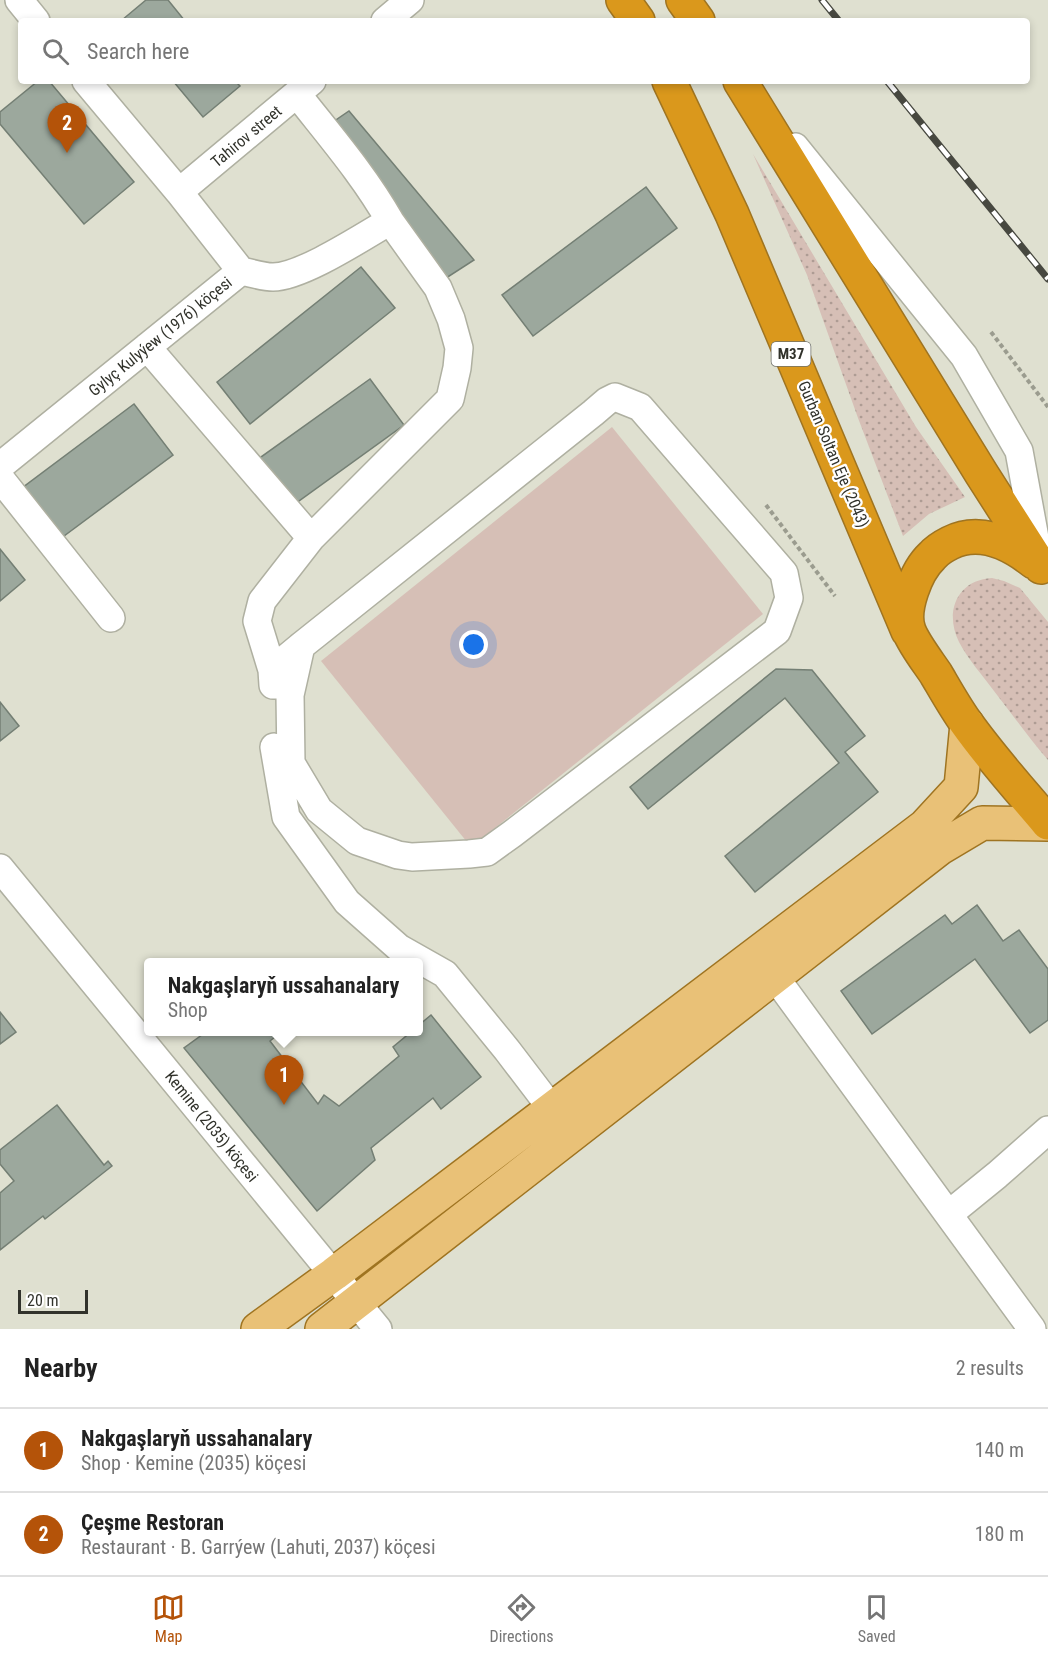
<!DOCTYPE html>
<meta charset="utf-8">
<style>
:root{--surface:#fff;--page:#f6f6f6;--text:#222;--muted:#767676;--line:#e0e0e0;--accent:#b45309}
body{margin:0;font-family:"Roboto Condensed",sans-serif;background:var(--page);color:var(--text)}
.scale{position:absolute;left:18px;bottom:15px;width:70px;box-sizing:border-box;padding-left:6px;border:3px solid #31322b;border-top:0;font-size:16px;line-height:21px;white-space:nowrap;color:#31322b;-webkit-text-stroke:4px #fff;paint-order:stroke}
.you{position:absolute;left:474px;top:645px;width:21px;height:21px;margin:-15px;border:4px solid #fff;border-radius:50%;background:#1a73e8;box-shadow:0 0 0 9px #1a73e833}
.badge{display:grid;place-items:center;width:39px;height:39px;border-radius:50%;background:var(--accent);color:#fff;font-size:20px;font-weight:700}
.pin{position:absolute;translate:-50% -50px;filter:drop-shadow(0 2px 3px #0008)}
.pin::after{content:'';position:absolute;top:32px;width:21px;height:18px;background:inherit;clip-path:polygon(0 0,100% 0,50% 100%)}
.popup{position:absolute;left:144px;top:958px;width:279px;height:78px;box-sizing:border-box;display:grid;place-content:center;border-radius:6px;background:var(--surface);filter:drop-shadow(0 2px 4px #0005);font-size:20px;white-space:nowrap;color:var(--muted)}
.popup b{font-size:22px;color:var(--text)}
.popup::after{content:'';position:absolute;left:50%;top:100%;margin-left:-12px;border:12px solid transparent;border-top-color:var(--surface)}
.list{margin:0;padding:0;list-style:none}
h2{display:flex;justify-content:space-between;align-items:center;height:78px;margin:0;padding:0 24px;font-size:26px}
h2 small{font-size:20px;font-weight:400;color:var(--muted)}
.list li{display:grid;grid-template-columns:39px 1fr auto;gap:18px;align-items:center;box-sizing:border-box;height:84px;padding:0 24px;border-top:2px solid var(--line)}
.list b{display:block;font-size:22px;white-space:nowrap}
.list p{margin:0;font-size:20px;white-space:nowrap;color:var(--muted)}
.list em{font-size:20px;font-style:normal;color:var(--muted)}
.icon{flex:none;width:33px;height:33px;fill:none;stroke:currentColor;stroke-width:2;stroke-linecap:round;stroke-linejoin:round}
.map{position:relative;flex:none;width:1048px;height:1329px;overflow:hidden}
.search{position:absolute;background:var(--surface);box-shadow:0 3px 9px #0003;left:18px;right:18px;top:18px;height:66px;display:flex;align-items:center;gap:15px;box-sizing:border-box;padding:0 21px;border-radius:6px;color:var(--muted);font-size:22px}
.sheet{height:246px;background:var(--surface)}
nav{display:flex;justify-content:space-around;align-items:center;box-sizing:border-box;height:84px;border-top:2px solid var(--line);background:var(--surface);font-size:16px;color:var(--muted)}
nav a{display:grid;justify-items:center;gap:3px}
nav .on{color:var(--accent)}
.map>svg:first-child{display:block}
.grass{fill:url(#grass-dots)}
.garden{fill:#d6bfb6}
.building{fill:#9ca89d;stroke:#747f74;stroke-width:1.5}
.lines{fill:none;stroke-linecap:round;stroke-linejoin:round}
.minor-casing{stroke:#afb0a1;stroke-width:30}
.major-casing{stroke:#9f7421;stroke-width:36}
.highway-casing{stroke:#9f7421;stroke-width:36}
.path{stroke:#9b9c8f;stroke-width:4;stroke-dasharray:4.5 3;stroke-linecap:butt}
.minor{stroke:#fff;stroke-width:27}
.major{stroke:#e9c177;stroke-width:33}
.highway{stroke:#da981c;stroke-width:33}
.rail-casing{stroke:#474840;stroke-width:7}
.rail{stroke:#fff;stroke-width:4.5;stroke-dasharray:14;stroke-linecap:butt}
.labels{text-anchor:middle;stroke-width:4.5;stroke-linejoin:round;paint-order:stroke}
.shield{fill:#fff;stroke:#6f706b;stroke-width:1.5}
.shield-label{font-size:15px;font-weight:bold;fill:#31322b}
.street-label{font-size:16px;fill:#31322b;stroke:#fff}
</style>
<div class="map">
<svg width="1048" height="1329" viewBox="0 0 1048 1329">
<defs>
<pattern id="grass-dots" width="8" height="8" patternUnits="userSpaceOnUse" patternTransform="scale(1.5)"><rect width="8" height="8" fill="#d6bfb6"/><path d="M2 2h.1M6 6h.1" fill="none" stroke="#ae9c94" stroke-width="1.8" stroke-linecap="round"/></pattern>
</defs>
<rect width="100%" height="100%" fill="#dfe0d0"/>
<!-- grass -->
<path class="grass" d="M753 154 916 427 965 497 929 514 903 536 858 418 807 275Z
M992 578 1004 581 1020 588 1048 622V760C1029 738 1012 714 994 691 983 676 967 658 959 642 944 612 957 580 992 578Z"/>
<!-- garden -->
<path class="garden" d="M612 427 763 614 471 847 321 661Z"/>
<!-- building -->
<path class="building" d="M146 0H168L185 21H124L122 20Z
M38 81H49L134 182 84 224 0 124V112Z
M173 81H235L240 86 203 117Z
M349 111 474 260 440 282 317 133Z
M646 187 677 228 533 336 502 295Z
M361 267 395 308 250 424 217 382Z
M370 379 404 425 281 514 247 467Z
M134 404 173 455 60 539 22 488Z
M0 549 25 580 0 601Z
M776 669 812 670 865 736 845 752 878 792 755 892 725 856 839 763 785 698 648 809 630 787Z
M0 702 19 726 0 741Z
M977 905 1003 941 1019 930 1048 969V1020L1030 1033 975 959 872 1034 841 991 945 915 952 924Z
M0 1012 16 1032 0 1044Z
M431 1015 481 1077 441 1109 433 1098 371 1148 375 1160 317 1211 184 1048 206 1032H281L270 1041 318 1104 324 1095 339 1106 399 1056 393 1047 411 1032H419V1025Z
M57 1105 104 1165 108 1161 112 1166 45 1219 43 1216 0 1250V1193L14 1181 0 1164V1150Z"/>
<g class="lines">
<defs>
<path id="minor" d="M19 0 36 21
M385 21 410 0
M297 94C329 135 364 175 390 221
M795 147 964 356 1019 451 1039 560
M179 192 312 81
M241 271C251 273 263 277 273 277 302 277 364 236 390 221L438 288 451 319 459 348 457 368 450 399 311 538 262 601 257 621 272 670 273 685
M147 347 311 538
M0 466 241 271 179 192 86 81
M0 478 111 618
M272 670 301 646 593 413 607 401 615 397 640 407 784 573 789 598 777 631 512 834 487 852 469 854 412 857 398 855 357 841 319 810 291 763 290 695 301 646
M274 747 286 817 347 902 399 948 445 974 507 1050 552 1109
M0 868 378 1329
M775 977 1032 1329
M949 1214 997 1175 1048 1130"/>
<path id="major" d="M258 1329 334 1274 925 826 961 787 967 724
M322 1329 940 848 982 823 1048 824"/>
<path id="highway" d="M623 0 638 21
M683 0 698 21
M669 81 732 214 908 631
M740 81 981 473 1041 567
M1034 562C1010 543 980 528 950 543 944 546 937 550 932 556 916 571 901 610 909 631 914 644 928 662 936 674 946 691 956 709 967 724 992 759 1021 791 1048 823"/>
</defs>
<!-- minor casing -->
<use href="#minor" class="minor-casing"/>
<!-- major casing -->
<use href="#major" class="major-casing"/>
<!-- highway casing -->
<use href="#highway" class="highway-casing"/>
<!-- path -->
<path class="path" d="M991 332 1048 407
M766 505 835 596"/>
<!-- minor -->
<use href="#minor" class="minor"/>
<!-- major -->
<use href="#major" class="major"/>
<!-- highway -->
<use href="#highway" class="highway"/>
<defs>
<path id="rail" d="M822 0 839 21
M887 81 1048 279"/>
</defs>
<!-- rail casing -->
<use href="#rail" class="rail-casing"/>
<!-- rail -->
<use href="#rail" class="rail"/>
</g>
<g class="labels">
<!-- shield labels -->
<rect class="shield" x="771.5" y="342" width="39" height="24" rx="4.5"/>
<g class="shield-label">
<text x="791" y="359">M37</text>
</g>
<!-- street labels -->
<g class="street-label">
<text transform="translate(246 136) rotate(-40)" y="6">Tahirov street</text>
<text transform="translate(160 336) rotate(-39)" y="6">Gylyç Kulyýew (1976) köçesi</text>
<text transform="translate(834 454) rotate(67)" y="6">Gurban Soltan Eje (2043)</text>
<text transform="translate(212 1126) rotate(51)" y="6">Kemine (2035) köçesi</text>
</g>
</g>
</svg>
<div class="scale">20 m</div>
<div class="you"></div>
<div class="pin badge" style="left:284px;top:1105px">1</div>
<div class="popup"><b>Nakgaşlaryň ussahanalary</b>Shop</div>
<div class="pin badge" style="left:67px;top:153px">2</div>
<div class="search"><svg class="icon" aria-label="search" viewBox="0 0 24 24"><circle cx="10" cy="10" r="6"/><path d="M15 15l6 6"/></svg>Search here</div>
</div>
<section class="sheet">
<h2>Nearby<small>2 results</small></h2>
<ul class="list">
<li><span class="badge">1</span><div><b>Nakgaşlaryň ussahanalary</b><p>Shop · Kemine (2035) köçesi</p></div><em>140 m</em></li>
<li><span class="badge">2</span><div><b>Çeşme Restoran</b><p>Restaurant · B. Garrýew (Lahuti, 2037) köçesi</p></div><em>180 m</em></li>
</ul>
</section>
<nav>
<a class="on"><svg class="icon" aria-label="map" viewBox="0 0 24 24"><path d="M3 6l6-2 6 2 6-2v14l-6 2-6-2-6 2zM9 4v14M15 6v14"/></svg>Map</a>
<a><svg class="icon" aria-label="directions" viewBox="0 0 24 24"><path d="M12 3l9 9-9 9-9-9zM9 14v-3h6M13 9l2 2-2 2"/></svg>Directions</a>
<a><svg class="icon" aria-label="saved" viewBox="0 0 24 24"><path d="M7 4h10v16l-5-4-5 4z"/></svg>Saved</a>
</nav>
